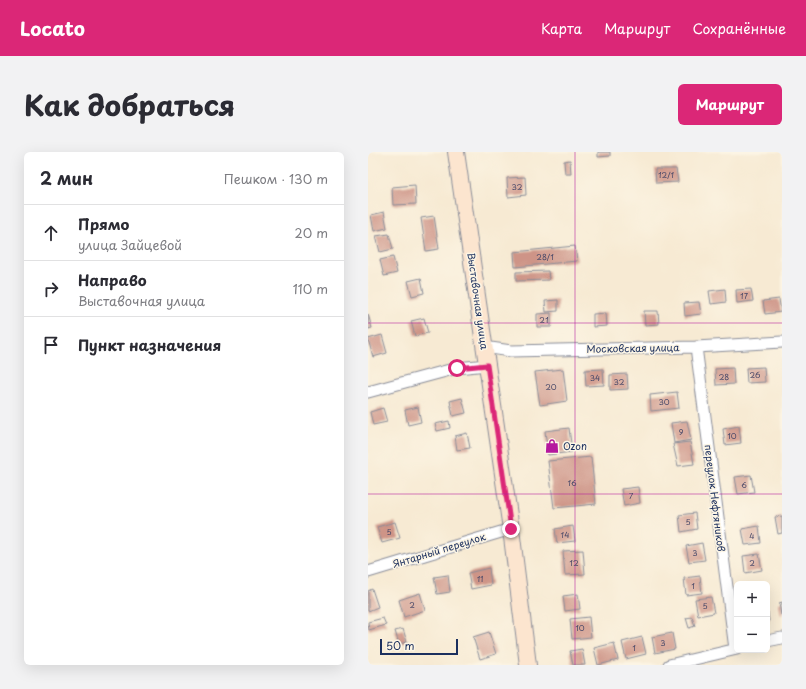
<!DOCTYPE html>
<html lang="ru">
<meta charset="utf-8">
<style>
:root{--surface:#fff;--page:#f2f2f3;--text:#2b2b33;--muted:#7c7c81;--line:#e1e1e2;--accent:#db2777}
body{margin:0;font-family:"Playpen Sans",sans-serif;background:var(--page);color:var(--text)}
.controls{position:absolute;right:12px;bottom:12px;display:grid;overflow:hidden;border-radius:6px;box-shadow:0 4px 16px #0002}
.controls button{width:36px;height:36px;display:grid;place-items:center;padding:0;border:0;border-bottom:1px solid var(--line);background:var(--surface);color:var(--text);font:20px sans-serif}
.scale{position:absolute;left:12px;bottom:10px;width:78px;box-sizing:border-box;padding-left:4px;border:2px solid #1b2f5e;border-top:0;font-size:11px;line-height:14px;white-space:nowrap;color:#1b2f5e;-webkit-text-stroke:3px #fcf5e5;paint-order:stroke}
.stop{position:absolute;width:12px;height:12px;margin:-9px;border:3px solid #db2777;border-radius:50%;background:#fff}
.stop.end{background:#db2777;border-color:#fff;box-shadow:0 1px 4px #0008}
.list{margin:0;padding:0;list-style:none}
h2{display:flex;justify-content:space-between;align-items:center;height:52px;margin:0;padding:0 16px;font-size:17px}
h2 small{font-size:13px;font-weight:400;color:var(--muted)}
.list li{display:grid;grid-template-columns:26px 1fr auto;gap:12px;align-items:center;box-sizing:border-box;height:56px;padding:0 16px;border-top:1px solid var(--line)}
.list b{display:block;font-size:15px;white-space:nowrap}
.list p{margin:0;font-size:13px;white-space:nowrap;color:var(--muted)}
.list em{font-size:13px;font-style:normal;color:var(--muted)}
.icon{flex:none;width:22px;height:22px;fill:none;stroke:currentColor;stroke-width:2;stroke-linecap:round;stroke-linejoin:round}
.map{position:relative;flex:none;width:414px;height:513px;overflow:hidden;border-radius:6px}
header{display:flex;align-items:center;gap:24px;box-sizing:border-box;height:56px;padding:0 20px;background:var(--accent);color:#fff}
header strong{font-size:19px}
nav{display:flex;gap:22px;margin-inline-start:auto;font-size:14px}
.intro{display:flex;align-items:center;justify-content:space-between;box-sizing:border-box;height:96px;padding:0 24px}
h1{margin:0;font-size:28px}
.button{padding:10px 18px;border-radius:6px;background:var(--accent);color:#fff;font-size:14px;font-weight:700}
main{display:flex;gap:24px;padding:0 24px}
aside{flex:1;background:var(--surface);border-radius:6px;box-shadow:0 4px 16px #0002}
.map>svg:first-child{display:block}
.building{fill:#ce9487}
.lines{fill:none;stroke-linecap:round;stroke-linejoin:round}
.street-casing{stroke:#898c98;stroke-width:13}
.secondary-casing{stroke:#898c98;stroke-width:18}
.street{stroke:#fff;stroke-width:11}
.secondary{stroke:#fce5cf;stroke-width:16}
.route{stroke:#db2777;stroke-width:5}
.grid{fill:none;stroke:#b5179e;stroke-width:1;stroke-opacity:0.55}
.labels{text-anchor:middle;stroke-width:3;stroke-linejoin:round;paint-order:stroke}
.number-label{font-size:8px;fill:#484868}
.street-label{font-size:10px;fill:#1b2f5e;stroke:#fcf5e5}
.poi-label{font-size:10px;fill:#1b2f5e;stroke:#fcf5e5;text-anchor:start}
</style>
<header>
<strong>Locato</strong>
<nav><a>Карта</a><a>Маршрут</a><a>Сохранённые</a></nav>
</header>
<div class="intro"><h1>Как добраться</h1><a class="button">Маршрут</a></div>
<main>
<aside>
<h2>2 мин<small>Пешком · 130 m</small></h2>
<ul class="list">
<li><svg class="icon" aria-label="ahead" viewBox="0 0 24 24"><path d="M12 20V5M6 11l6-6 6 6"/></svg><div><b>Прямо</b><p>улица Зайцевой</p></div><em>20 m</em></li>
<li><svg class="icon" aria-label="right" viewBox="0 0 24 24"><path d="M7 20v-9h11M14 6l5 5-5 5"/></svg><div><b>Направо</b><p>Выставочная улица</p></div><em>110 m</em></li>
<li><svg class="icon" aria-label="arrive" viewBox="0 0 24 24"><path d="M6 21V4h12l-3 4 3 4H6"/></svg><div><b>Пункт назначения</b></div></li>
</ul>
</aside>
<div class="map">
<svg width="414" height="513" viewBox="0 0 414 513">
<rect width="100%" height="100%" fill="#fcf5e5"/>
<filter id="ink" filterUnits="userSpaceOnUse"><feTurbulence type="fractalNoise" baseFrequency=".025" numOctaves="2"/><feDisplacementMap in="SourceGraphic" scale="8" xChannelSelector="R" yChannelSelector="G"/><feConvolveMatrix kernelMatrix="1 2 1 2 8 2 1 2 1" color-interpolation-filters="sRGB"/></filter>
<filter id="wash" filterUnits="userSpaceOnUse"><feTurbulence type="fractalNoise" baseFrequency=".012" numOctaves="4" result="noise"/><feDisplacementMap in="SourceGraphic" scale="16" xChannelSelector="R" yChannelSelector="G"/><feGaussianBlur stdDeviation="0.9" result="paint"/><feColorMatrix in="noise" values="0 0 0 0 0 0 0 0 0 0 0 0 0 0 0 0 0 1.4 0 .05"/><feComposite in="paint" operator="in"/></filter>
<g filter="url(#wash)">
<rect width="100%" height="100%" fill="#f7ead3"/>
<g id="blocks">
<!-- building -->
<path class="building" d="M230 0H242V4L230 5Z
M202 8 203 22H197L196 9Z
M287 17H308L310 30 288 31Z
M157 25 158 43 140 45 139 26Z
M47 33 48 52 25 53 24 35Z
M16 60 19 76 6 79 3 63Z
M66 64 71 97 58 99 53 66Z
M21 82 25 97 12 100 8 84Z
M207 94 209 109 147 115 146 100Z
M25 105 29 121 16 124 12 108Z
M180 119 181 128 148 129V120Z
M53 126 56 141 44 144 40 129Z
M357 137 358 150 343 152 341 139Z
M383 137 385 149 369 151 368 138Z
M411 147 413 160 397 162 395 149Z
M190 148V159L178 160 177 149Z
M331 150 333 162 317 164 316 151Z
M276 159H290L291 172 277 173Z
M183 161V175H169V162Z
M238 161 239 174 225 175V162Z
M0 162 4 176 0 177Z
M56 166 60 181 47 184 43 169Z
M14 183 19 201 5 205 0 187Z
M396 215 397 230 379 231 378 216Z
M365 216 366 232 348 233 347 217Z
M195 217 199 249 172 253 167 220Z
M235 217 236 233 218 234 217 218Z
M259 222 260 237 242 238V223Z
M309 240 311 256 283 259 282 243Z
M94 246 98 261 85 264 82 249Z
M50 255 53 270 40 273 37 258Z
M15 256 19 270 5 273 2 260Z
M81 269 82 276 69 279 67 272Z
M319 269 323 288 306 291 303 271Z
M371 274 373 291 357 293 355 277Z
M201 276 204 300 180 303 177 279Z
M99 281 102 296 89 298 87 284Z
M322 290 326 312 310 314 305 292Z
M223 305 228 352 186 356 180 309Z
M383 323 386 340 370 342 367 325Z
M270 335 272 351 256 354 253 337Z
M327 361 329 377 313 380 311 363Z
M414 364V381L410 382 407 365Z
M27 370 32 386 14 391 9 375Z
M205 374 207 389 189 391 187 377Z
M391 374 393 391 377 393 374 377Z
M334 391 337 408 321 410 318 394Z
M215 398 217 422 197 423 195 399Z
M391 402 394 418 377 421 375 404Z
M121 416 123 433 103 437 100 421Z
M80 423 82 440 69 442 66 425Z
M332 424 334 441 318 443 316 426Z
M4 437 10 455 0 459V439Z
M52 441 57 458 36 465 31 448Z
M210 442 212 457 197 459 195 444Z
M343 445 346 461 330 464 327 447Z
M414 450V463H413L411 451Z
M399 460H400L401 469 399 470Z
M221 465 223 485 204 487 202 467Z
M324 465 327 474 321 476 318 466Z
M15 466 18 473 1 478 0 470Z
M35 477 39 490 31 492 27 479Z
M121 480 128 502 112 507 105 485Z
M304 481 307 497 287 501 284 485Z
M274 485 278 502 258 507 254 490Z
M246 491 250 508 230 513 226 496Z
M214 497 217 513H205L202 499Z"/>
</g>
</g>
<g filter="url(#ink)">
<use href="#blocks" fill-opacity="0" stroke="#898c98" stroke-width="1"/>
<g class="lines">
<defs>
<path id="street" d="M116 195 143 199 328 195 414 190
M328 195 367 497
M0 240 89 216 119 213
M0 420 143 377
M399 489 414 486
M301 513 369 497"/>
<path id="secondary" d="M88 0 143 377 160 513"/>
</defs>
<!-- street casing -->
<use href="#street" class="street-casing"/>
<!-- secondary casing -->
<use href="#secondary" class="secondary-casing"/>
<!-- street -->
<use href="#street" class="street"/>
<!-- secondary -->
<use href="#secondary" class="secondary"/>
</g>
</g>
<g class="lines" filter="url(#ink)">
<!-- route -->
<path class="route" d="M89 216 119 213 143 377"/>
</g>
<!-- grid -->
<path class="grid" d="M207 0V513M0 171H414M0 342H414"/>
<!-- icons -->
<defs>
<symbol id="shop-bare" viewBox="-9 -9 18 18"><path d="M-5-2.5h2.3a2.7 3.5 0 0 1 5.4 0H5L5.5 6h-11ZM-1.5-2.5h3a1.5 2.3 0 0 0-3 0Z" fill="#b5179e" stroke="#fcf5e5" stroke-width="2.5" paint-order="stroke"/></symbol>
</defs>
<g fill-rule="evenodd">
<use href="#shop-bare" x="174" y="284" width="20" height="20"/>
</g>
<g class="labels">
<!-- number labels -->
<g class="number-label">
<text x="298" y="26">12/1</text>
<text x="149" y="38">32</text>
<text x="177" y="108">28/1</text>
<text x="376" y="147">17</text>
<text x="176" y="171">21</text>
<text x="387" y="226">26</text>
<text x="356" y="228">28</text>
<text x="227" y="229">34</text>
<text x="251" y="233">32</text>
<text x="183" y="238">20</text>
<text x="296" y="253">30</text>
<text x="313" y="283">9</text>
<text x="364" y="287">10</text>
<text x="204" y="334">16</text>
<text x="376" y="336">6</text>
<text x="263" y="347">7</text>
<text x="320" y="373">5</text>
<text x="21" y="383">5</text>
<text x="197" y="386">14</text>
<text x="384" y="387">4</text>
<text x="327" y="404">3</text>
<text x="206" y="414">12</text>
<text x="384" y="414">2</text>
<text x="112" y="430">11</text>
<text x="325" y="437">1</text>
<text x="44" y="456">2</text>
<text x="337" y="457">5</text>
<text x="212" y="479">10</text>
<text x="295" y="494">3</text>
<text x="266" y="499">1</text>
</g>
<!-- street labels -->
<g class="street-label">
<text transform="translate(110 149) rotate(82)" y="4">Выставочная улица</text>
<text transform="translate(265 196) rotate(-1)" y="4">Московская улица</text>
<text transform="translate(347 346) rotate(83)" y="4">переулок Нефтяников</text>
<text transform="translate(71 398) rotate(-17)" y="4">Янтарный переулок</text>
</g>
<!-- poi labels -->
<g class="poi-label">
<text x="195" y="298">Ozon</text>
</g>
</g>
</svg>
<div class="controls">
<button>+</button>
<button>−</button>
</div>
<div class="scale">50 m</div>
<div class="stop" style="left:89px;top:216px"></div>
<div class="stop end" style="left:143px;top:377px"></div>
</div>
</main>
